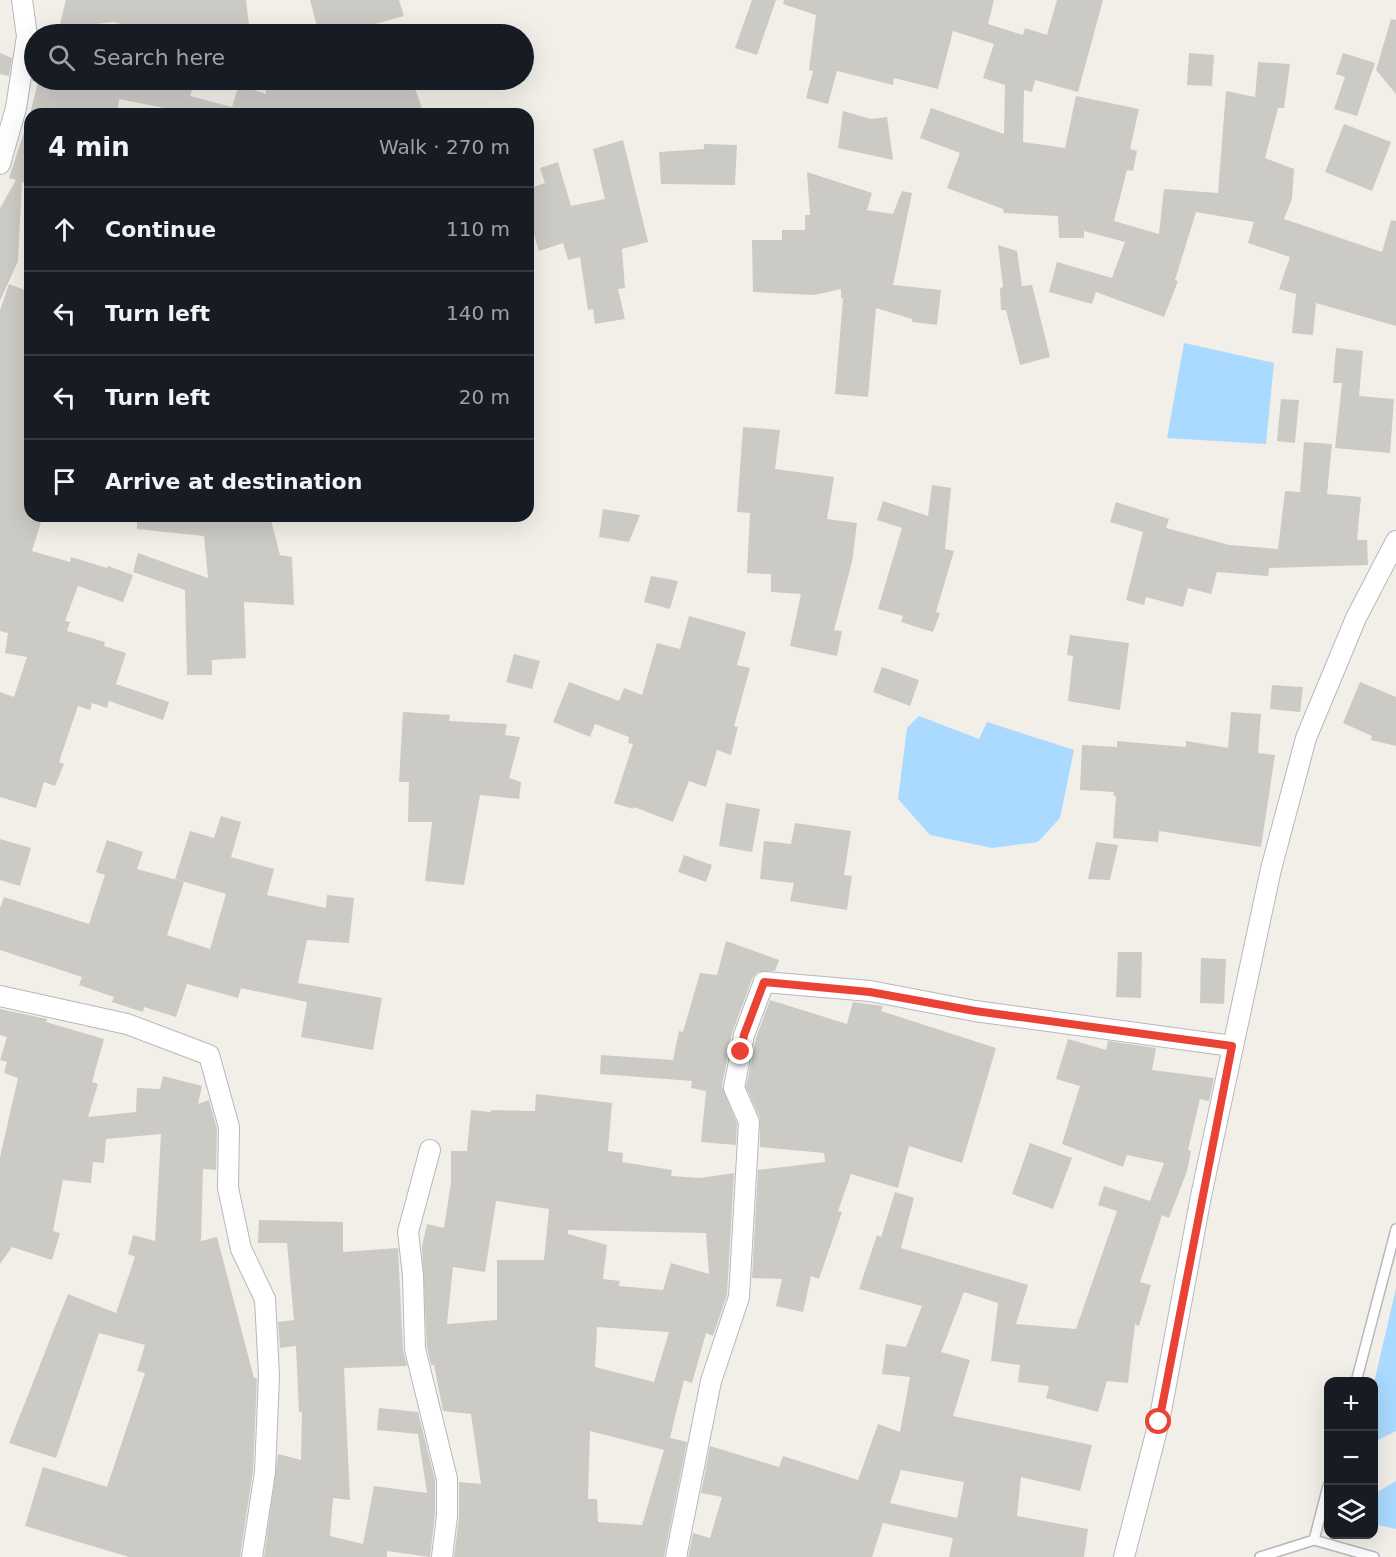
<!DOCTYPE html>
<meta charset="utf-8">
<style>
:root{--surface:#171b24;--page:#20242c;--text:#f1f3f6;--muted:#9ea1a6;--line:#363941}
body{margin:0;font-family:"DejaVu Sans",sans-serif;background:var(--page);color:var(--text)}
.controls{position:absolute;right:18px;bottom:18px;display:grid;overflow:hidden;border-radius:12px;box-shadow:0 6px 24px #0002}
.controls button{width:54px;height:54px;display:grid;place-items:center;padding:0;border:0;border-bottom:2px solid var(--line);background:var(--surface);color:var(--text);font:30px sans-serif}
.stop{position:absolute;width:18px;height:18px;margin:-14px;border:4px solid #ea4335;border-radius:50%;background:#fff}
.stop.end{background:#ea4335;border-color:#fff;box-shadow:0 2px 6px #0008}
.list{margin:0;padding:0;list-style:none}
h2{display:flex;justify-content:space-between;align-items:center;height:78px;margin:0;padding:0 24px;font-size:26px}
h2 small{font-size:20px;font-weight:400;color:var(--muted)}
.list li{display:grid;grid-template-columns:39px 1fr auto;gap:18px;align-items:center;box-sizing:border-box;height:84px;padding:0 24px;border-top:2px solid var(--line)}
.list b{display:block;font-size:22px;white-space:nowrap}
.list em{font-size:20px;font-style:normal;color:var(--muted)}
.icon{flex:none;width:33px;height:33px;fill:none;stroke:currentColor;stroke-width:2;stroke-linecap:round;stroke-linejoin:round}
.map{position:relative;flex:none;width:1396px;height:1557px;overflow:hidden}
.search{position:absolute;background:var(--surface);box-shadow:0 6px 24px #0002;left:24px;top:24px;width:510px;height:66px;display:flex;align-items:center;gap:15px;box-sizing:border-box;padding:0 21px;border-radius:33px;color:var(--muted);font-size:22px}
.panel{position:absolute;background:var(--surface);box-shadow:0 6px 24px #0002;left:24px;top:108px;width:510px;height:414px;border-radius:18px}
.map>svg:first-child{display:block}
.water{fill:#aadaff}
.building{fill:#cccac5;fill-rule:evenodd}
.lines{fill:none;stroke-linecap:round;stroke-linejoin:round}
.lane-casing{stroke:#b5b8bc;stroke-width:12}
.street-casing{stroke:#b5b8bc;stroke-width:22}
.lane{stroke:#fff;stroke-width:9}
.street{stroke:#fff;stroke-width:20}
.route{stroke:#ea4335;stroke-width:8}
</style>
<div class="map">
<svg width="1396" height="1557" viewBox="0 0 1396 1557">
<rect width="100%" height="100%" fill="#f1efe8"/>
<!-- water -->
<path class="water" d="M1184 343 1274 363 1266 444 1167 438Z
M919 716 979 739 987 722 1074 750 1060 818 1038 842 992 848 930 835 898 799 907 728Z
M1396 1288V1431L1374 1442V1383Z
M1396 1481V1529L1374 1524V1494Z"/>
<!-- building -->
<path class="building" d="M66 0H246L250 34H140V29L114 22 59 28Z
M310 0H399L404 16 340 34H319Z
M752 0H776L757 55 735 48Z
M784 0H994L988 24 1023 35 1025 28 1047 35 1057 0H1103L1078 92 1035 80 1032 92 1024 90 1023 142 1065 148 1076 96 1139 109 1130 149 1137 151 1133 171 1127 170 1114 221 1159 234 1164 189 1218 193 1226 91 1255 97 1258 62 1290 64 1284 108H1278L1265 158 1294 169 1292 199 1284 219 1382 252 1391 220 1396 221V326L1316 303 1313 335 1292 333 1296 294 1279 289 1290 257 1248 243 1254 222 1196 212 1175 280 1178 281 1164 317 1096 292 1092 304 1049 292 1057 262 1112 278 1125 242 1084 231V238H1059L1058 216 1004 213 1003 209 947 188 960 153 920 138 931 108 1004 134 1005 85 983 78 994 44 953 31 938 89 894 78 893 85 837 71 828 104 806 98 813 71 809 70 816 15 783 4Z
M1391 19 1396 20V94L1376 70Z
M0 53 12 58 9 76 0 74Z
M1189 53 1214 55 1212 86 1187 85Z
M1343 53 1375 63 1357 116 1334 109 1345 77 1336 74Z
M34 66V80H195L190 96 232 107 239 85 266 94 265 82 287 80H412L422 108 402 114H167L169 109 119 99 117 114H30L38 82 32 81Z
M843 111 871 119 887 117 893 160 838 148Z
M1344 124 1391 142 1372 191 1325 172Z
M26 126H30V185L22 182 18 261 0 301V208L16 180 9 178Z
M623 140 648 242 622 249 625 288 618 289 625 319 595 324 593 309 588 310 580 257 568 260 563 243 539 251 528 215V189L545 183 540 168 558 162 571 206 605 199 593 149Z
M704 144 737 145 735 185 661 184 659 152 704 149Z
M807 172 872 193 867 210 893 214 902 191 912 193 893 285 941 290 937 325 912 322V319L876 308 868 397 835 394 843 298H841V289L814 295 753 292 752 240H782V230H805V215H810Z
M998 245 1017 251 1022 286 1032 285 1050 357 1020 365 1006 310H1001L1000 288 1003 287Z
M9 284 30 292V519L41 522 32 551 70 562 71 557 107 568 108 566 133 575 123 602 78 586 65 621 70 622 67 631 105 642 104 646 126 653 116 684 169 702 163 720 109 701 107 708 92 703 90 710 78 706 59 762 64 764 55 786 44 782 36 808 0 797V692L14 697 27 657 5 653 8 633 0 631V310Z
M1336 348 1363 351 1359 396 1394 399 1390 453 1335 448 1342 383H1333Z
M1281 399 1299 400 1295 443 1277 441Z
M743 427 780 430 775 469 834 477 827 519 857 523 852 562 834 630 842 631 837 656 790 646 801 594 771 592V574L747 573 750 513 737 512Z
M1304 442 1332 444 1327 494 1361 497 1357 540H1367L1368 565 1269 568 1268 576 1217 572 1211 594 1188 588 1183 607 1146 597 1144 605 1126 600 1143 532 1110 522 1116 502 1169 519 1166 528 1229 545 1278 549 1285 491 1300 492Z
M932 485 951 488 945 549 954 551 936 612 940 613 933 632 901 622 903 616 878 609 902 528 877 520 883 501 928 516Z
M603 509 640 515 629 542 599 537Z
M137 516H270L280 555 292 557 294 605 244 602 246 658 212 660V675H187L185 590 133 572 138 553 208 578 204 536 137 529Z
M651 576 678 581 670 609 644 602Z
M689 616 746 632 737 665 750 668 734 726 738 727 731 755 717 750 706 787 689 781 673 822 634 807 633 809 614 803 633 744 628 743 629 737 595 724 590 737 553 722 569 682 619 701 624 688 642 695 657 643 680 649Z
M1070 635 1129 643 1120 710 1068 701 1073 656 1067 655Z
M514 654 540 661 532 689 506 682Z
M882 667 919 680 910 706 873 692Z
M1360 682 1396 697V746L1371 740 1372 736 1343 723Z
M1272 685 1303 687 1300 712 1270 709Z
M403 712 450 715 449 721 507 724 505 735 520 737 509 778 521 782 519 799 480 795 464 885 425 881 432 822H408L409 782H399Z
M1231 712 1261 714 1258 753 1275 755 1261 847 1159 831 1158 842 1113 838 1116 796 1113 795 1114 792 1080 790 1082 745 1117 747V741L1186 747V741L1228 748Z
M726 803 760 809 752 852 719 846Z
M221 816 241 822 231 857 274 869 267 895 326 908 327 895 354 898 349 943 307 940 298 983 382 998 373 1050 301 1037 307 1002 241 988 238 998 187 984 176 1017 144 1007 143 1012 112 1002 114 997 79 985 82 977 0 950V908L4 897 89 924 105 875 96 872 107 840 143 852 137 869 184 882 167 935 210 949 226 894 175 879 190 831 214 838Z
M795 823 851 831 844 875 852 876 847 910 790 901 794 883 760 879 764 841 791 844Z
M0 839 31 848 20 886 0 880Z
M1096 842 1118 845 1110 880 1088 879Z
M684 855 712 865 706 882 678 872Z
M726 941 779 960 775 971 758 972 753 977 732 1033 722 1086 737 1124 736 1145 701 1142 706 1091 691 1088 692 1081 600 1074 601 1055 673 1060 679 1031 683 1032 700 973 717 975Z
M1118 952H1142L1141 998 1116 997Z
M1201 958 1226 959 1224 1004 1200 1003Z
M770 1000 847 1024 853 1002 883 1006 881 1011 996 1048 962 1163 909 1146 898 1188 851 1174 838 1211 842 1212 819 1279 811 1276 803 1312 776 1306 782 1279 752 1278 758 1170 825 1162 824 1153 760 1147V1118L746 1087 756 1038Z
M0 1009 47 1019 46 1022 104 1039 92 1082 98 1084 88 1117 136 1112 137 1088 160 1089 163 1076 202 1086 198 1104 209 1100 217 1129 216 1170 203 1169 201 1241 217 1237 254 1378H257L253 1471 240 1557H129L25 1526 43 1467 107 1487 145 1373 137 1371 145 1345 99 1333 56 1458 9 1443 68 1294 116 1313 135 1257 128 1254 133 1235 155 1241 161 1134 106 1139 104 1163 93 1162 91 1183 63 1180 53 1231 60 1233 52 1260 12 1247 0 1264V1157L18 1078 4 1073 7 1062 0 1060 7 1037 0 1035Z
M1068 1039 1106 1050 1108 1041 1156 1048 1152 1070 1214 1078 1209 1101 1200 1099 1188 1150 1191 1151 1187 1171 1169 1218 1162 1215 1140 1282 1151 1285 1139 1326 1135 1324 1128 1383 1107 1381 1098 1412 1046 1398 1049 1386 1018 1382 1020 1365 991 1361 998 1303 964 1292 941 1352 970 1360 953 1416 1092 1445 1080 1491 1021 1477 1017 1516 1088 1529 1084 1557H949L953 1538 883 1523 872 1557H688L693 1533 710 1538 722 1497 701 1493 710 1446 779 1467 783 1456 858 1480 878 1424 900 1432 910 1377 882 1374 886 1344 906 1347 922 1306 859 1289 877 1235 881 1237 895 1192 914 1198 901 1248 1028 1285 1016 1324 1076 1329 1117 1211 1098 1205 1104 1186 1150 1201 1164 1163 1127 1155 1123 1167 1062 1144 1080 1086 1056 1079ZM901 1470 964 1482 957 1518 890 1503Z
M536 1094 612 1103 608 1151 623 1153 622 1162 672 1170 671 1176 700 1178 734 1173 727 1295 713 1336 706 1333 692 1383 684 1380 670 1438 687 1442 664 1557H454L459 1517V1482L481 1484 471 1414 443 1411 434 1365H431L427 1347 422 1246 427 1224 444 1228 451 1183V1151H467L471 1110 491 1112V1110L535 1111ZM496 1201 549 1209 544 1260H497V1320L447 1324 453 1267 485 1272ZM568 1230 706 1233 709 1274 671 1263 663 1290 619 1286 620 1281 603 1279 607 1245 568 1234ZM597 1327 669 1332 654 1382 595 1367ZM590 1431 664 1450 642 1525 598 1522 597 1499H588Z
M1030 1143 1072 1158 1053 1209 1012 1194Z
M259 1220 343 1222V1252L398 1248 403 1350 407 1366 344 1368 350 1500 333 1498 330 1536 363 1544 374 1486 427 1493 418 1434 377 1430 379 1408 418 1412 435 1480V1515L430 1557 387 1551V1557H264L278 1454 301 1460 302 1412H299L296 1346 280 1348 278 1322 294 1320 287 1243H258Z"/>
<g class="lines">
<defs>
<path id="lane" d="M1356 1382 1396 1229
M1314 1540 1328 1486
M1260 1557 1314 1540 1374 1557"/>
<path id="street" d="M0 164 16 108 27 36 22 0
M0 996 127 1024 209 1055 229 1127 228 1188 241 1249 265 1299 269 1376 265 1472 252 1557
M430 1150 408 1232 413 1275 415 1349 447 1479V1516L442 1557
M676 1557 711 1381 739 1297 749 1122 734 1088 744 1035 764 982 870 991 975 1011 1232 1046
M1124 1557 1159 1422 1201 1196 1271 869 1306 738 1356 618 1396 541"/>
</defs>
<!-- lane casing -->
<use href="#lane" class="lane-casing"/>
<!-- street casing -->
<use href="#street" class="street-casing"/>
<!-- lane -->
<use href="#lane" class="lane"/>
<!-- street -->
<use href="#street" class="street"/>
</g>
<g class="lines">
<!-- route -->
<path class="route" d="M741 1052 744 1035 764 982 870 992 975 1011 1232 1046 1159 1422"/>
</g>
</svg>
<div class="controls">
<button>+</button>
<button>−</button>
<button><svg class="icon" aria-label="layers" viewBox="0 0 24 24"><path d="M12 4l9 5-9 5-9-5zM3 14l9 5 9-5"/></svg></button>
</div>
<div class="stop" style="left:1159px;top:1422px"></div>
<div class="stop end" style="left:741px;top:1052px"></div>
<div class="search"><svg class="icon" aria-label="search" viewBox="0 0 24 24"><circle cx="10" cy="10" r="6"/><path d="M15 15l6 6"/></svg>Search here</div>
<section class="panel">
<h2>4 min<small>Walk · 270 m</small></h2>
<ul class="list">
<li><svg class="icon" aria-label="ahead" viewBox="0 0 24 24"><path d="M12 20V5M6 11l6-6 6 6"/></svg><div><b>Continue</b></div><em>110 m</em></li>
<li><svg class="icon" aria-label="left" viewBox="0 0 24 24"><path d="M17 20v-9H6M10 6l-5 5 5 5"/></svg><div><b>Turn left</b></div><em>140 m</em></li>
<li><svg class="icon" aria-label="left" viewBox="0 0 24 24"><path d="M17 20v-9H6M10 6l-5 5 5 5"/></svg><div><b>Turn left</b></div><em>20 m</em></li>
<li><svg class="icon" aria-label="arrive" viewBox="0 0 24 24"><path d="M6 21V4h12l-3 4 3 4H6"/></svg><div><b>Arrive at destination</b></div></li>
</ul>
</section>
</div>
